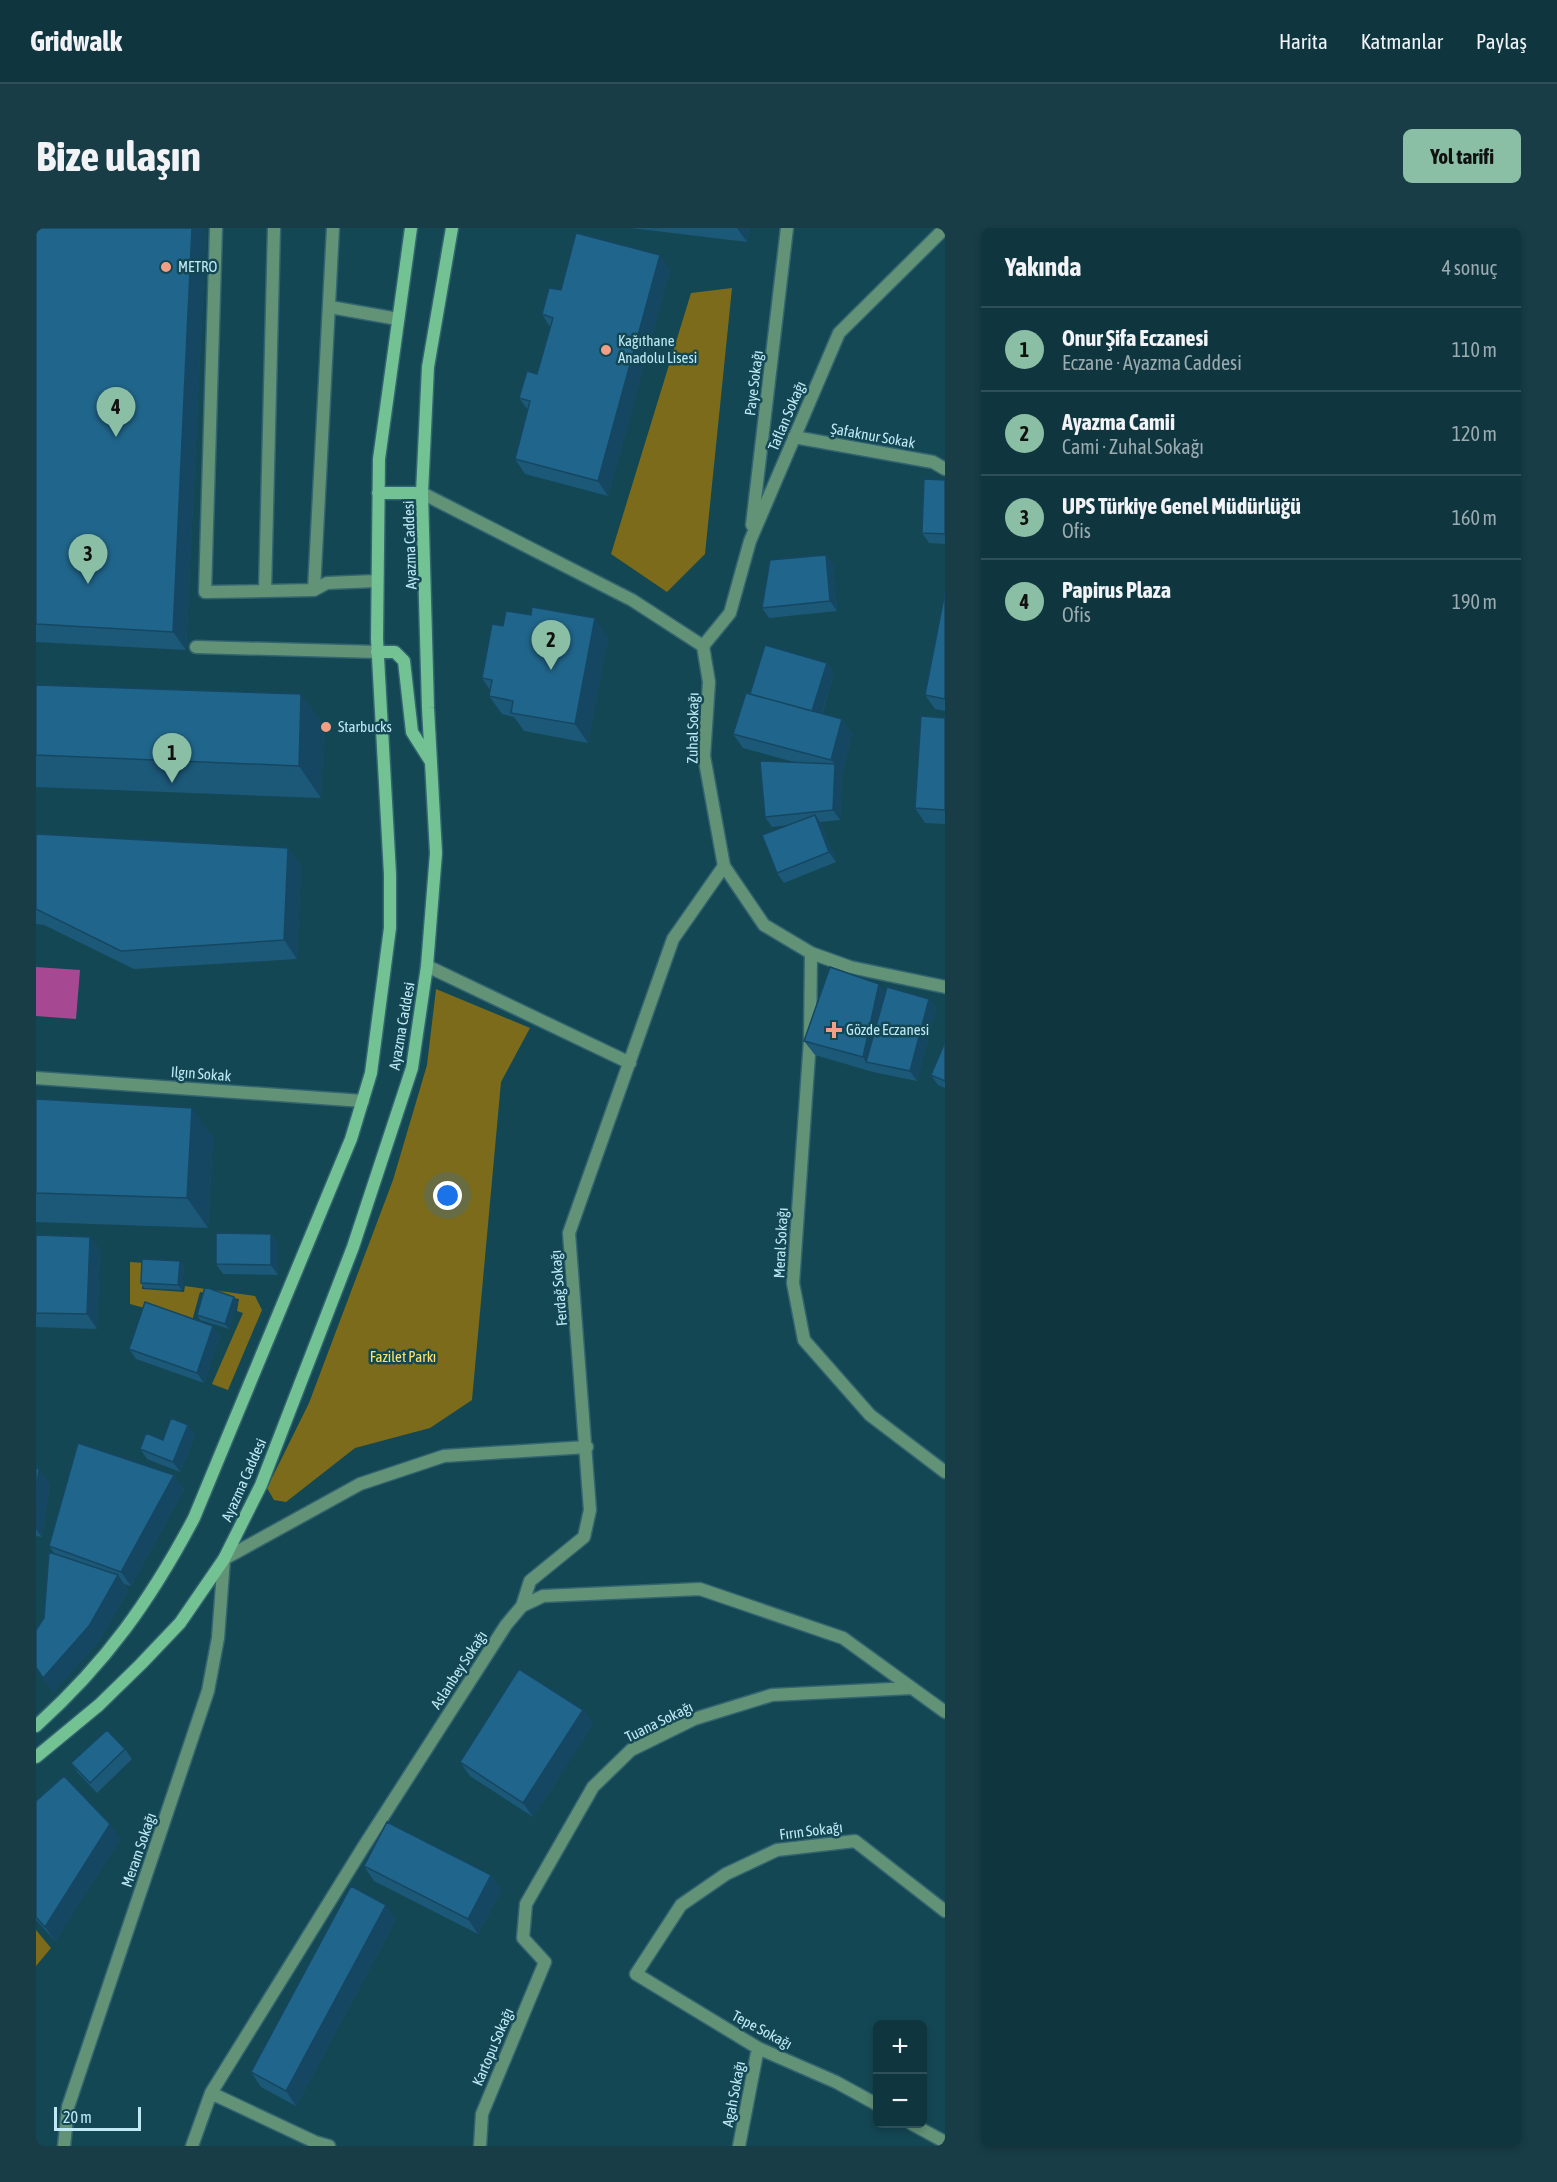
<!DOCTYPE html>
<html lang="tr">
<meta charset="utf-8">
<style>
body{margin:0;font-family:"Asap Condensed",sans-serif;background:#183d46;color:#f1f3f6}
.controls{position:absolute;right:18px;bottom:18px;display:grid;overflow:hidden;border-radius:9px;box-shadow:0 3px 9px #0003}
.controls button{width:54px;height:54px;display:grid;place-items:center;padding:0;border:0;border-bottom:2px solid #2f5059;background:#0f353f;color:#f1f3f6;font:30px sans-serif}
.scale{position:absolute;left:18px;bottom:15px;width:87px;box-sizing:border-box;padding-left:6px;border:3px solid #bee9f5;border-top:0;font-size:16px;line-height:21px;white-space:nowrap;color:#bee9f5;-webkit-text-stroke:4px #144754;paint-order:stroke}
.you{position:absolute;left:412px;top:968px;width:21px;height:21px;margin:-15px;border:4px solid #fff;border-radius:50%;background:#1a73e8;box-shadow:0 0 0 9px #1a73e833}
.badge{display:grid;place-items:center;width:39px;height:39px;border-radius:50%;background:#8abfa5;color:#111;font-size:20px;font-weight:700}
.pin{position:absolute;translate:-50% -50px;filter:drop-shadow(0 2px 3px #0008)}
.pin::after{content:'';position:absolute;top:32px;width:21px;height:18px;background:inherit;clip-path:polygon(0 0,100% 0,50% 100%)}
.list{margin:0;padding:0;list-style:none}
h2{display:flex;justify-content:space-between;align-items:center;height:78px;margin:0;padding:0 24px;font-size:26px}
h2 small{font-size:20px;font-weight:400;color:#9babb0}
.list li{display:grid;grid-template-columns:39px 1fr auto;gap:18px;align-items:center;box-sizing:border-box;height:84px;padding:0 24px;border-top:2px solid #2f5059}
.list b{display:block;font-size:22px;white-space:nowrap}
.list p{margin:0;font-size:20px;white-space:nowrap;color:#9babb0}
.list em{font-size:20px;font-style:normal;color:#9babb0}
.map{position:relative;flex:none;width:909px;height:1918px;overflow:hidden;border-radius:9px}
header{display:flex;align-items:center;gap:36px;box-sizing:border-box;height:84px;padding:0 30px;background:#0f353f;border-bottom:2px solid #2f5059}
header strong{font-size:28px}
nav{display:flex;gap:33px;margin-inline-start:auto;font-size:21px}
.intro{display:flex;align-items:center;justify-content:space-between;box-sizing:border-box;height:144px;padding:0 36px}
h1{margin:0;font-size:42px}
.button{padding:15px 27px;border-radius:9px;background:#8abfa5;color:#111;font-size:21px;font-weight:700}
main{display:flex;gap:36px;padding:0 36px}
aside{flex:1;background:#0f353f;border-radius:9px;box-shadow:0 3px 9px #0003}
.map>svg:first-child{display:block}
</style>
<header>
<strong>Gridwalk</strong>
<nav><a>Harita</a><a>Katmanlar</a><a>Paylaş</a></nav>
</header>
<div class="intro"><h1>Bize ulaşın</h1><a class="button">Yol tarifi</a></div>
<main>
<div class="map">
<svg width="909" height="1918" viewBox="0 0 909 1918">
<rect width="100%" height="100%" fill="#144754"/>
<path fill="#7b6b1a" d="M696 60 669 326 631 364 575 326 655 65Z
M400 761 494 800 465 854 436 1172 394 1200 319 1220 250 1274 238 1272 231 1260 273 1175 357 952 391 837Z
M94 1034 108 1035 106 1061 148 1064 149 1058 219 1068 226 1082 192 1162 176 1156 207 1085 201 1083 203 1071 164 1064 156 1093 94 1076Z
M0 1702 15 1720 0 1738Z"/>
<path fill="#a74992" d="M0 739 44 742 40 791 0 788Z"/>
<g fill="none" stroke-linecap="round" stroke-linejoin="round">
<g stroke="#336471" stroke-width="15">
<path id="service" d="M180 0 169 364 229 363
M238 0 229 363 278 362 291 355 340 353
M294 79 362 91
M278 362 297 0
M160 419 341 424"/>
</g>
<g stroke="#336471" stroke-width="15">
<path id="minor" d="M758 209 897 234 909 241
M716 297 751 0
M667 418 694 385 714 313 803 105 909 0
M775 725 774 812 757 1055 768 1112 834 1187 909 1244
M391 738 594 835
M0 850 327 873
M486 1378 494 1353 548 1309 554 1282 533 1005 637 711 688 638
M175 1865 279 1914 293 1918
M842 1877 800 1854 722 1820 600 1746 645 1677 690 1646 741 1622 819 1613 909 1683
M876 1896 909 1914
M28 1918 32 1879 172 1463 182 1410 188 1331 324 1256 408 1228 551 1219
M156 1918 175 1865 328 1618 470 1397 486 1378 507 1368 664 1361 807 1410 909 1484
M444 1918 446 1886 509 1734 487 1710 490 1676 557 1559 595 1522 658 1491 736 1467 876 1460
M703 1918 722 1820"/>
</g>
<g stroke="#336471" stroke-width="15">
<path id="tertiary" d="M386 265 596 372 667 418 673 454 668 528 688 638 728 697 775 725 814 739 909 759"/>
</g>
<g stroke="#336471" stroke-width="15">
<path id="secondary" d="M342 265H386
M341 424H359L368 433 376 504 395 534
M0 1498C70 1435 114 1373 158 1290L315 911 335 845 354 700V646L341 411 343 231 375 0
M0 1529 63 1477 105 1436 144 1395 188 1331 225 1257 317 1019 376 840 391 738 400 625 392 480 386 265 392 139 416 0"/>
</g>
<use href="#service" stroke="#639376" stroke-width="12"/>
<use href="#minor" stroke="#639376" stroke-width="12"/>
<use href="#tertiary" stroke="#639376" stroke-width="12"/>
<use href="#secondary" stroke="#72c294" stroke-width="12"/>
</g>
<path fill="#1c5878" d="M0 0 170 5 150 422 0 414Z
M595 0H713L711 14Z
M634 42 572 268 489 246 479 231 492 182 483 170 501 146 514 99 506 86 525 62Z
M909 252V316L893 315 886 305Z
M790 327 797 337 801 383 733 390 726 380Z
M909 364V483L899 481 889 467Z
M572 409 552 515 488 503 478 489 466 486 453 468 454 462 446 450Z
M791 435 798 445 786 486 806 491 816 506 806 546 804 592 784 594 786 597 800 634 748 655 741 645 754 597 736 599 729 589 762 535 707 520 697 506 714 466Z
M0 457 265 466 288 498 285 570 0 559Z
M909 490V596L889 595 879 580Z
M0 606 252 620 265 639 261 731 98 741 8 697 0 696Z
M849 765 893 771 900 780 881 853 837 844 779 827 768 813Z
M909 814V860L902 857 895 847Z
M0 871 177 909 172 1000 0 994Z
M235 1006 242 1016V1047L187 1046 180 1036Z
M0 1007 54 1009 64 1023 61 1101 0 1099Z
M144 1033 148 1038 146 1062 108 1060 105 1055Z
M202 1074 193 1101 164 1092 161 1087Z
M177 1098 184 1108 168 1155 100 1131 93 1121Z
M159 1207 144 1244 111 1231 104 1221Z
M0 1240 14 1255 6 1309 0 1308Z
M138 1247 148 1261 95 1358 88 1356 92 1362 63 1413 17 1464 0 1440 18 1325 13 1318Z
M547 1482 557 1496 497 1589 434 1548 424 1534Z
M89 1521 96 1531 61 1565 42 1545 35 1535Z
M0 1573 84 1611 19 1713 0 1692Z
M328 1638 455 1647 465 1662 442 1706 338 1653Z
M360 1691 260 1878 225 1859 215 1844Z"/>
<path fill="#164762" d="M156 0H166L170 5 150 422 137 404Z
M701 0H713L711 14Z
M624 27 634 42 572 268 562 253Z
M790 327 797 337 801 383 794 373Z
M559 390 572 409 552 515 539 496Z
M791 435 798 445 782 497 775 487Z
M265 466 288 498 285 570 263 538Z
M806 491 816 506 806 546 804 592 797 582 799 536 795 532Z
M779 587 786 597 800 634 793 624Z
M252 620 265 639 261 731 248 712Z
M843 756 853 770 830 834 827 829Z
M893 771 900 780 881 853 874 843Z
M156 880 177 909 172 1000 151 970Z
M235 1006 242 1016V1047L235 1037Z
M54 1009 64 1023 61 1101 51 1086Z
M144 1033 148 1038 146 1062 142 1057Z
M198 1069 202 1074 193 1101 189 1096Z
M177 1098 184 1108 168 1155 161 1145Z
M152 1197 159 1207 144 1244 137 1234Z
M3 1241 14 1255 6 1309 0 1301V1265Z
M138 1247 148 1261 95 1358 85 1344Z
M82 1347 92 1362 63 1413 17 1464 7 1450Z
M547 1482 557 1496 497 1589 487 1575Z
M74 1596 84 1611 19 1713 9 1699Z
M455 1647 465 1662 442 1706 432 1691Z
M350 1677 360 1691 260 1878 250 1863Z"/>
<path fill="#20668c" stroke="#164762" stroke-width="1.5" d="M0 0H156L137 404 0 396Z
M540 5 624 27 562 253 479 231 494 173 483 170 491 143 501 146 517 90 506 86 513 60 525 62Z
M888 251 909 252V306L886 305Z
M790 327 794 373 726 380 734 332Z
M909 364V471L889 467Z
M496 379 559 390 539 496 475 485 477 473 453 468 456 452 446 450 456 396 467 398 470 383 495 387Z
M729 417 791 435 776 483 714 466Z
M0 457 265 466 263 538 0 527Z
M710 465 806 491 795 532 697 506Z
M885 488 909 490V582L879 580Z
M724 533 799 536 797 582 729 589Z
M779 587 793 624 741 645 726 607Z
M0 606 252 620 248 712 85 723 0 681Z
M794 739 843 756 827 829 768 813Z
M851 759 893 771 874 843 830 834Z
M909 814V853L895 847Z
M0 871 156 880 151 970 0 965Z
M180 1005 235 1006V1037L180 1036Z
M0 1007 54 1009 51 1086 0 1085Z
M106 1031 144 1033 142 1057 105 1055Z
M169 1059 198 1069 189 1096 161 1087Z
M109 1074 177 1098 161 1145 93 1121Z
M135 1190 152 1197 137 1234 104 1221 110 1205 127 1212Z
M42 1215 138 1247 85 1344 13 1318Z
M0 1240 3 1241 0 1265Z
M13 1324 82 1347 53 1398 7 1450 0 1439V1402L8 1390Z
M483 1441 547 1482 487 1575 424 1534Z
M71 1502 89 1521 54 1555 35 1535Z
M28 1548 74 1596 9 1699 0 1689V1573Z
M351 1594 455 1647 432 1691 328 1638Z
M315 1658 350 1677 250 1863 215 1844Z"/>
<g fill="#f39f85" stroke="#144754" stroke-width="2">
<circle cx="130" cy="39" r="6"/>
<circle cx="570" cy="122" r="6"/>
<circle cx="290" cy="499" r="6"/>
<path d="M795 793h6v6h6v6h-6v6h-6v-6h-6v-6h6z"/>
</g>
<g text-anchor="middle" stroke-width="5" stroke-linejoin="round" paint-order="stroke">
<g font-size="15" fill="#bee9f5" stroke="#144754" text-anchor="start">
<text x="142" y="44">METRO</text>
<text x="582" y="118">Kağıthane<tspan x="582" dy="17">Anadolu Lisesi</tspan></text>
<text x="302" y="504">Starbucks</text>
<text x="810" y="807">Gözde Eczanesi</text>
</g>
<g font-size="15" fill="#bee9f5" stroke="#144754">
<text transform="translate(718 155) rotate(-83)" y="5">Paye Sokağı</text>
<text transform="translate(751 188) rotate(-67)" y="5">Taflan Sokağı</text>
<text transform="translate(837 208) rotate(10)" y="5">Şafaknur Sokak</text>
<text transform="translate(374 317) rotate(-92)" y="5">Ayazma Caddesi</text>
<text transform="translate(657 500) rotate(-89)" y="5">Zuhal Sokağı</text>
<text transform="translate(366 798) rotate(-80)" y="5">Ayazma Caddesi</text>
<text transform="translate(165 846) rotate(4)" y="5">Ilgın Sokak</text>
<text transform="translate(745 1015) rotate(-87)" y="5">Meral Sokağı</text>
<text transform="translate(523 1060) rotate(-95)" y="5">Ferdağ Sokağı</text>
<text transform="translate(208 1252) rotate(-66)" y="5">Ayazma Caddesi</text>
<text transform="translate(423 1442) rotate(-57)" y="5">Aslanbey Sokağı</text>
<text transform="translate(623 1494) rotate(-26)" y="5">Tuana Sokağı</text>
<text transform="translate(775 1603) rotate(-7)" y="5">Fırın Sokağı</text>
<text transform="translate(103 1622) rotate(-71)" y="5">Meram Sokağı</text>
<text transform="translate(726 1802) rotate(28)" y="5">Tepe Sokağı</text>
<text transform="translate(457 1819) rotate(-67)" y="5">Kartopu Sokağı</text>
<text transform="translate(698 1866) rotate(-79)" y="5">Agah Sokağı</text>
</g>
<g font-size="15" fill="#ffe468" stroke="#144754">
<text x="367" y="1134">Fazilet Parkı</text>
</g>
</g>
</svg>
<div class="controls">
<button>+</button>
<button>−</button>
</div>
<div class="scale">20 m</div>
<div class="you"></div>
<div class="pin badge" style="left:136px;top:555px">1</div>
<div class="pin badge" style="left:515px;top:442px">2</div>
<div class="pin badge" style="left:52px;top:356px">3</div>
<div class="pin badge" style="left:80px;top:209px">4</div>
</div>
<aside>
<h2>Yakında<small>4 sonuç</small></h2>
<ul class="list">
<li><span class="badge">1</span><div><b>Onur Şifa Eczanesi</b><p>Eczane · Ayazma Caddesi</p></div><em>110 m</em></li>
<li><span class="badge">2</span><div><b>Ayazma Camii</b><p>Cami · Zuhal Sokağı</p></div><em>120 m</em></li>
<li><span class="badge">3</span><div><b>UPS Türkiye Genel Müdürlüğü</b><p>Ofis</p></div><em>160 m</em></li>
<li><span class="badge">4</span><div><b>Papirus Plaza</b><p>Ofis</p></div><em>190 m</em></li>
</ul>
</aside>
</main>
